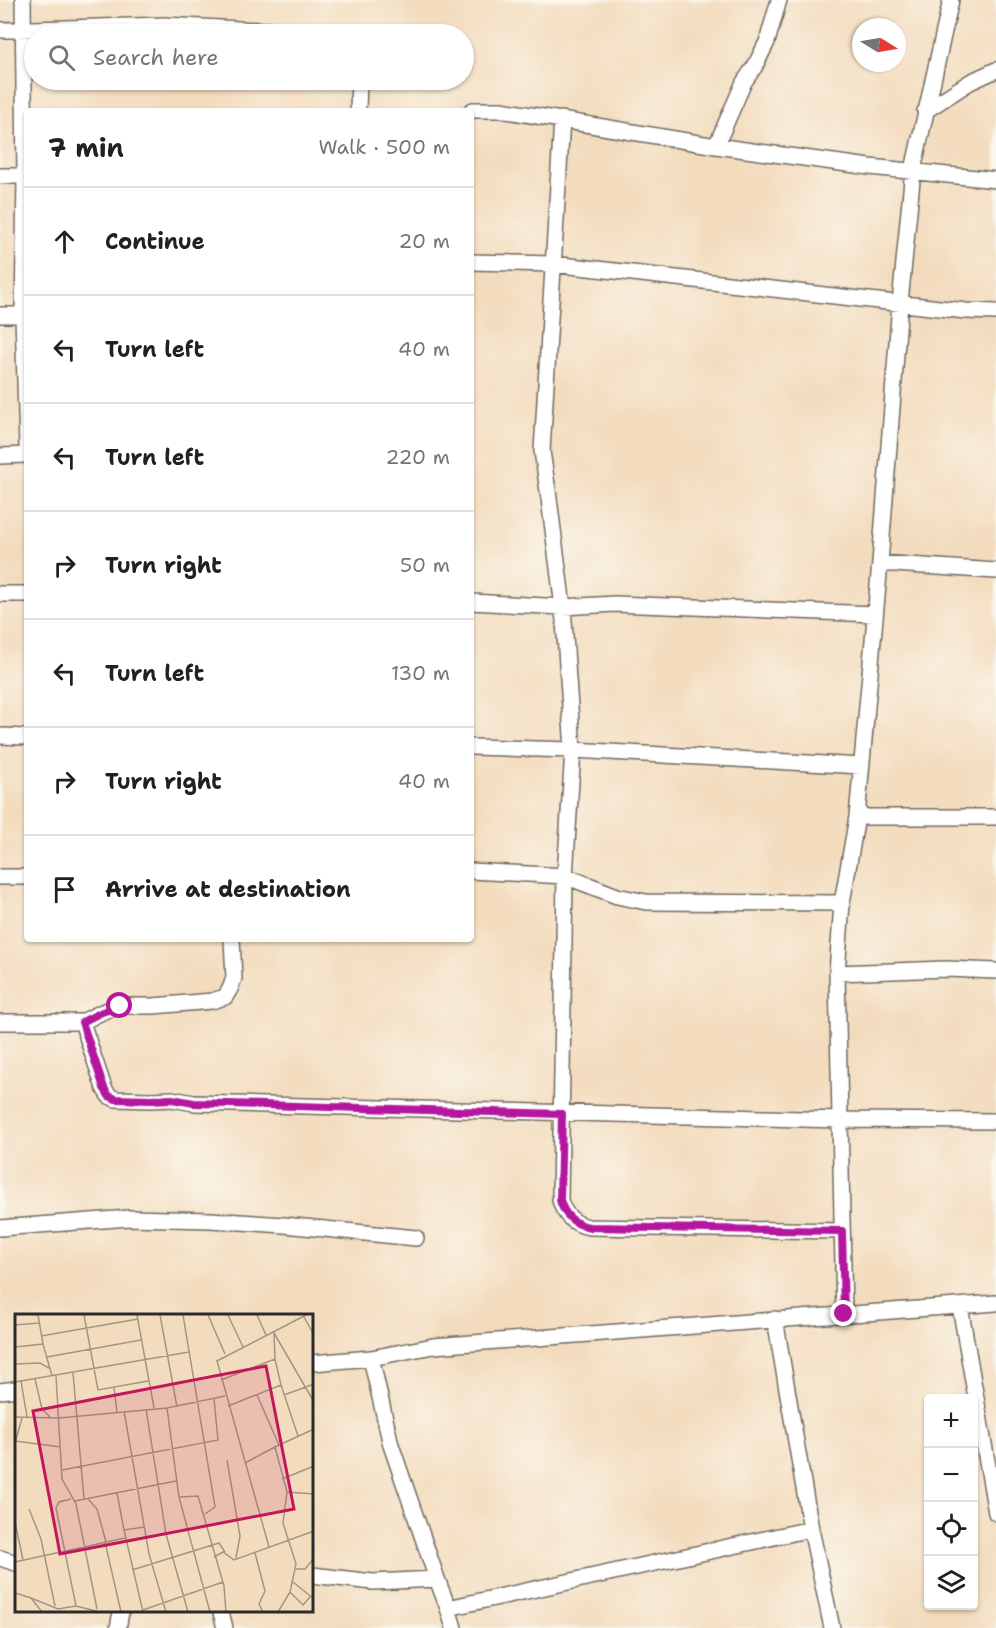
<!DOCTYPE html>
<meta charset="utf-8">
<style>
body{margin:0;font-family:"Shantell Sans",sans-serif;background:#f6f6f6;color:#202124}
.controls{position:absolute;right:18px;bottom:18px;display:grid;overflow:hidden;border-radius:6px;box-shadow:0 2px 4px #0004}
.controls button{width:54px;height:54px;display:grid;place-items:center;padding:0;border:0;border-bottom:2px solid #e0e0e0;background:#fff;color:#202124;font:30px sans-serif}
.compass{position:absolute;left:852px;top:18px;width:54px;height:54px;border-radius:50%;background:#fff;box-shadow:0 2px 4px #0004;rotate:101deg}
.stop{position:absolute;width:18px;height:18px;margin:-14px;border:4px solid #b5179e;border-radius:50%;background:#fff}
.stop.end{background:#b5179e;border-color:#fff;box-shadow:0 2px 6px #0008}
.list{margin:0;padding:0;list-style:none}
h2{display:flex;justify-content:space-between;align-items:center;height:78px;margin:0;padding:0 24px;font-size:26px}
h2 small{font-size:20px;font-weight:400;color:#757577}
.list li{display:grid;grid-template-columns:39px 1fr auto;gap:18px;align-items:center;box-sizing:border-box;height:108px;padding:0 24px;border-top:2px solid #e0e0e0}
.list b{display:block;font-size:22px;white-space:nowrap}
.list em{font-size:20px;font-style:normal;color:#757577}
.icon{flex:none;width:33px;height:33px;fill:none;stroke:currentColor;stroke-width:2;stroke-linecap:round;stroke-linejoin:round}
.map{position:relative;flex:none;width:996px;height:1628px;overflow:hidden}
.search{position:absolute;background:#fff;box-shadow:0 2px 4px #0004;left:24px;top:24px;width:450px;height:66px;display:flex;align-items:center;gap:15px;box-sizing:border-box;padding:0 21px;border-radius:33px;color:#757577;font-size:22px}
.panel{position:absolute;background:#fff;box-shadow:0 2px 4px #0004;left:24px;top:108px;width:450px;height:834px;border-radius:6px}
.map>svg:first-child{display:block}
</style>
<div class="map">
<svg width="996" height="1628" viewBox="0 0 996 1628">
<rect width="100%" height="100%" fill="#fbf7ec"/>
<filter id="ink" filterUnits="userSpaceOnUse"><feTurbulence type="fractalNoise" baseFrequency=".0167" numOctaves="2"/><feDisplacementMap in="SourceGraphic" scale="12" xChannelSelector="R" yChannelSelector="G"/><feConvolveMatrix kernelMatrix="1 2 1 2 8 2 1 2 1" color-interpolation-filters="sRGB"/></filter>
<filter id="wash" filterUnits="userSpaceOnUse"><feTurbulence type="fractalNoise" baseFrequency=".008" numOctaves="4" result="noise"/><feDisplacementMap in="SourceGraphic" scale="24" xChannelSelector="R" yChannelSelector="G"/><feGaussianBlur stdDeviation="1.35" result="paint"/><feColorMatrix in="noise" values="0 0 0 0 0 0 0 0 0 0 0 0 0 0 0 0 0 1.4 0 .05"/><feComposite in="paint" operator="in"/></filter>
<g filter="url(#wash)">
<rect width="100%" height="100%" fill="#f3dcbe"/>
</g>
<g filter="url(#ink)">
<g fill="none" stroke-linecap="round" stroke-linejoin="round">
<g stroke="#71695e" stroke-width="18">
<path id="minor" d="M23 0 25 176 23 315 27 447
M0 30 164 25 318 33 322 34
M358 111 359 80
M471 111 473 110H501L716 146 870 167 996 180
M925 111 970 82 996 70
M562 119 542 451 548 491 563 607 573 750 565 876 560 1200C564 1215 573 1224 589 1227L842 1231
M716 146 744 82 755 66 767 42 779 0
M0 176H27
M471 262 553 264 966 311 996 312
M0 315H23
M0 456 27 455
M880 563 996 571
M0 594H27
M471 602 563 607 615 604 875 614
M0 736 27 737
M471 747 573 750 861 766
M857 817H996
M471 871 565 876 617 896 646 902 842 903
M0 877H27
M837 973 946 969 996 971
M0 1022H82L102 1012 120 1006H153L212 1001 225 997 230 989 234 978 232 939
M82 1022 104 1088 109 1096 116 1099 150 1100 172 1099 194 1103 840 1120 996 1121
M0 1228 129 1218 210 1220 284 1225 416 1238
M960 1306 996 1513
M844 1314 837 973 842 903 857 817 880 563 900 303 913 170 951 0
M775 1319 811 1529 832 1628
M371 1358 391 1445 437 1579
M312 1363 371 1358 433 1346 996 1303
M0 1391 16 1389
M0 1558 16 1563
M312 1575 373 1582 437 1579 448 1608 454 1628
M448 1608 811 1529
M221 1612 225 1628
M118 1628 121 1612"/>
</g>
<use href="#minor" stroke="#fff" stroke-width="15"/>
</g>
</g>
<g fill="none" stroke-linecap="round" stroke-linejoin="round" filter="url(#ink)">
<path stroke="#b5179e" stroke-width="8" d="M120 1006 102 1012 82 1022 104 1088 109 1096 116 1099 150 1100 172 1099 194 1103 562 1114 560 1200C564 1215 573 1224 589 1227L842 1231 844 1314"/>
</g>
<g transform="translate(15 1314)">
<rect width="298" height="298" fill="#f3dcbe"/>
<path fill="none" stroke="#a39583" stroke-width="1.5" d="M69 1 83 76 133 67M122 1 139 94M145 1 162 93M168 1 200 193 190 200M193 1 210 40M213 1 228 33M242 1 251 21M289 3 299 21M0 11 24 9M259 19 299 88M26 22 123 5M28 30 37 62M0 33 28 30 23 1M32 43 126 26M260 45 266 71M0 50 25 49 34 54M58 59 69 185M41 62 47 165 61 190 82 295M20 65 27 95 36 104M206 66 260 45 259 18M6 67 12 103M0 68 174 38M99 74 102 98M242 81 264 131M269 81 299 70M213 92 266 71 283 122M152 94 164 183 195 298M131 95 151 220 173 298M109 97 134 240 151 298M0 103 44 104 152 94 210 82M0 127 46 133M0 129 7 104M212 146 225 222 221 244M230 149 260 133M47 156 203 126 199 85M267 165 299 152M272 178 299 180M102 179 109 216M164 183 183 182 209 272 211 298M56 185 44 188 41 194 61 292M73 185 82 195 91 228M60 187 161 167M14 195 26 225 40 292M0 208 8 246M90 228 106 298M254 233 202 47 291 1M240 239 250 277 244 290 248 298M199 243 208 238 219 246 299 217M0 248 110 224M281 255H290L299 244M117 256 204 229 210 238M278 268 299 285M275 278 288 291 295 283M0 279 16 284 27 298M16 284 43 295 61 292 85 298M128 296 208 268M128 298 109 216 129 213M263 298 275 278 281 250 268 209 272 178 260 133 299 115"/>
<path fill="#c2185b" fill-opacity="0.15" stroke="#c2185b" stroke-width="3" d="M251 52 279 195 45 240 18 97Z"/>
<rect width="298" height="298" fill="none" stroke="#2b2b2b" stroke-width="3"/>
</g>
</svg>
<div class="controls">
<button>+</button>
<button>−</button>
<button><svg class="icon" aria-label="locate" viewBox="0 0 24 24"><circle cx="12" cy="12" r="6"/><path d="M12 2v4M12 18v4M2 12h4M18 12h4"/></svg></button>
<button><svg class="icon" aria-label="layers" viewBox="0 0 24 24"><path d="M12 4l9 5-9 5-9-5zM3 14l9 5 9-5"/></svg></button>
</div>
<svg class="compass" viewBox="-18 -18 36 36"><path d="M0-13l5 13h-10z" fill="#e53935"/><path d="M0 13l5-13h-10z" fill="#757577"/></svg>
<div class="stop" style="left:120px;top:1006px"></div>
<div class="stop end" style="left:844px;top:1314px"></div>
<div class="search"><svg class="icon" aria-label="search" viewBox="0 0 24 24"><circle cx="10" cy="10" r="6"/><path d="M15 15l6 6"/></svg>Search here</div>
<section class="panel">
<h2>7 min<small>Walk · 500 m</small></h2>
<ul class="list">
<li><svg class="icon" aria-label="ahead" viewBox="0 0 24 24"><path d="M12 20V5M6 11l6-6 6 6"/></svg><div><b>Continue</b></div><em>20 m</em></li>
<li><svg class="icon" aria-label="left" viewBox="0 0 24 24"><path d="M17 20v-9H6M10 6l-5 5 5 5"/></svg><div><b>Turn left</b></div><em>40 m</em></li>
<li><svg class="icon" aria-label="left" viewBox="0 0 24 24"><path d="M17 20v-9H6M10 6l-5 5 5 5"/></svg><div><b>Turn left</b></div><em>220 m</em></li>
<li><svg class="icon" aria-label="right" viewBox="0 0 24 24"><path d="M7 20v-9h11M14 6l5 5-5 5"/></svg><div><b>Turn right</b></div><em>50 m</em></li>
<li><svg class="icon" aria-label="left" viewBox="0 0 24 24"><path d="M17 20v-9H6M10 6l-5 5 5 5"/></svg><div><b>Turn left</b></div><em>130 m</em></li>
<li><svg class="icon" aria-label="right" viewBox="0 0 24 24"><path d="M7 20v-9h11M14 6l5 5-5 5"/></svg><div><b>Turn right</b></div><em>40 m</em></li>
<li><svg class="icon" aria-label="arrive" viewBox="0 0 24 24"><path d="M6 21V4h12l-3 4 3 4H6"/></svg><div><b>Arrive at destination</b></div></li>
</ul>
</section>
</div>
